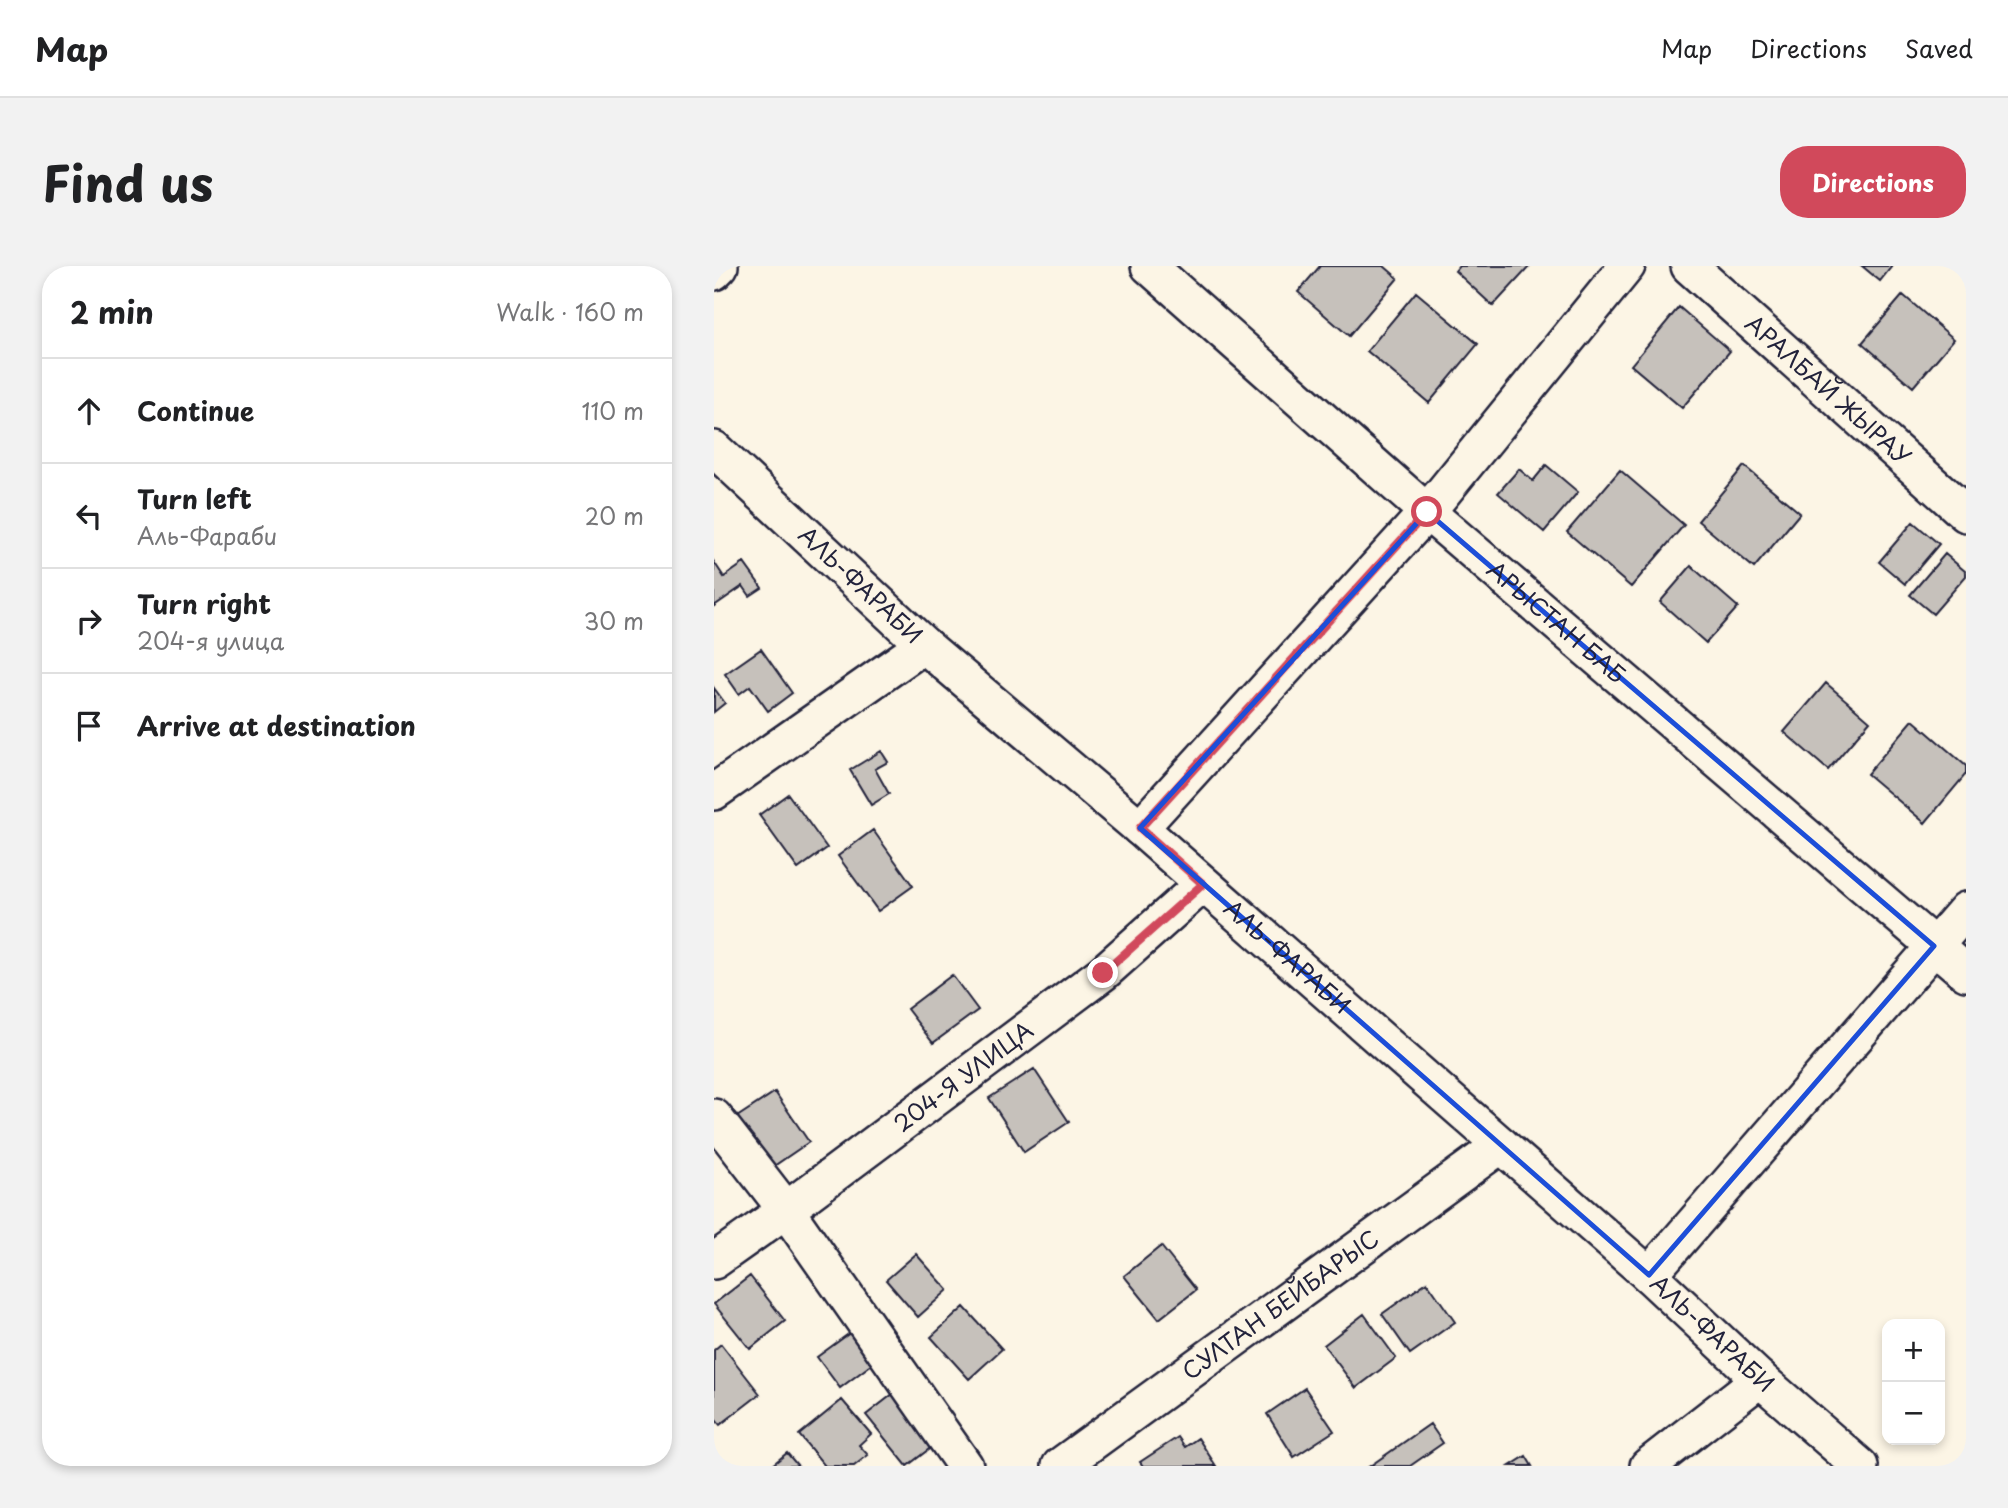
<!DOCTYPE html>
<meta charset="utf-8">
<style>
body{margin:0;font-family:"Playpen Sans",sans-serif;background:#f2f2f2;color:#202124}
.controls{position:absolute;right:21px;bottom:21px;display:grid;overflow:hidden;border-radius:14px;box-shadow:0 4px 10px #0003}
.controls button{width:63px;height:63px;display:grid;place-items:center;padding:0;border:0;border-bottom:2px solid #e0e0e0;background:#fff;color:#202124;font:35px sans-serif}
.stop{position:absolute;width:21px;height:21px;margin:-16px;border:5px solid #d1495b;border-radius:50%;background:#fff}
.stop.end{background:#d1495b;border-color:#fff;box-shadow:0 2px 7px #0008}
.list{margin:0;padding:0;list-style:none}
h2{display:flex;justify-content:space-between;align-items:center;height:91px;margin:0;padding:0 28px;font-size:30px}
h2 small{font-size:23px;font-weight:400;color:#757577}
.list li{display:grid;grid-template-columns:46px 1fr auto;gap:21px;align-items:center;box-sizing:border-box;height:105px;padding:0 28px;border-top:2px solid #e0e0e0}
.list b{display:block;font-size:26px;white-space:nowrap}
.list p{margin:0;font-size:23px;white-space:nowrap;color:#757577}
.list em{font-size:23px;font-style:normal;color:#757577}
.icon{flex:none;width:38px;height:38px;fill:none;stroke:currentColor;stroke-width:2;stroke-linecap:round;stroke-linejoin:round}
.map{position:relative;flex:none;width:1252px;height:1200px;overflow:hidden;border-radius:28px}
header{display:flex;align-items:center;gap:42px;box-sizing:border-box;height:98px;padding:0 35px;background:#fff;border-bottom:2px solid #e0e0e0}
header strong{font-size:33px}
nav{display:flex;gap:38px;margin-inline-start:auto;font-size:24px}
.intro{display:flex;align-items:center;justify-content:space-between;box-sizing:border-box;height:168px;padding:0 42px}
h1{margin:0;font-size:49px}
.button{padding:18px 32px;border-radius:28px;background:#d1495b;color:#fff;font-size:24px;font-weight:700}
main{display:flex;gap:42px;padding:0 42px}
aside{flex:1;background:#fff;border-radius:28px;box-shadow:0 4px 10px #0003}
.map>svg:first-child{display:block}
</style>
<header>
<strong>Map</strong>
<nav><a>Map</a><a>Directions</a><a>Saved</a></nav>
</header>
<div class="intro"><h1>Find us</h1><a class="button">Directions</a></div>
<main>
<aside>
<h2>2 min<small>Walk · 160 m</small></h2>
<ul class="list">
<li><svg class="icon" aria-label="ahead" viewBox="0 0 24 24"><path d="M12 20V5M6 11l6-6 6 6"/></svg><div><b>Continue</b></div><em>110 m</em></li>
<li><svg class="icon" aria-label="left" viewBox="0 0 24 24"><path d="M17 20v-9H6M10 6l-5 5 5 5"/></svg><div><b>Turn left</b><p>Аль-Фараби</p></div><em>20 m</em></li>
<li><svg class="icon" aria-label="right" viewBox="0 0 24 24"><path d="M7 20v-9h11M14 6l5 5-5 5"/></svg><div><b>Turn right</b><p>204-я улица</p></div><em>30 m</em></li>
<li><svg class="icon" aria-label="arrive" viewBox="0 0 24 24"><path d="M6 21V4h12l-3 4 3 4H6"/></svg><div><b>Arrive at destination</b></div></li>
</ul>
</aside>
<div class="map">
<svg width="1252" height="1200" viewBox="0 0 1252 1200">
<rect width="100%" height="100%" fill="#fcf5e5"/>
<filter id="ink" filterUnits="userSpaceOnUse"><feTurbulence type="fractalNoise" baseFrequency=".0143" numOctaves="2"/><feDisplacementMap in="SourceGraphic" scale="14" xChannelSelector="R" yChannelSelector="G"/><feConvolveMatrix kernelMatrix="1 2 1 2 8 2 1 2 1" color-interpolation-filters="sRGB"/></filter>
<g filter="url(#ink)">
<path fill="#c6c1bb" stroke="#22223b" stroke-width="2" d="M606 0H670L684 12 635 70 584 26Z
M745 0H816L779 40 741 5Z
M1148 0H1178L1166 15Z
M702 26 764 78 715 137 653 85Z
M1189 29 1240 73 1199 121 1148 77Z
M965 41 1016 85 968 142 917 99Z
M832 199 864 226 830 266 784 227 805 203 819 215Z
M1030 200 1086 247 1040 302 984 255Z
M906 204 970 259 917 321 853 266Z
M1199 256 1225 278 1191 318 1165 296Z
M1231 288 1252 306V310L1219 348 1196 329Z
M0 296 10 311 30 297 48 322 36 330 29 320 0 340Z
M977 300 1024 341 992 377 946 336Z
M47 383 78 427 54 445 36 420 25 428 11 408Z
M1112 417 1156 455 1114 504 1070 466Z
M0 422 11 437 0 446Z
M1199 454 1252 500V508L1211 557 1153 508Z
M167 485 174 496 161 503 175 528 157 539 136 504Z
M74 528 113 582 84 603 45 549Z
M159 564 199 620 164 645 124 590Z
M238 709 264 744 219 777 193 743Z
M320 803 355 856 310 886 275 832Z
M61 826 95 876 57 902 23 851Z
M447 980 482 1024 445 1053 410 1010Z
M202 988 234 1024 204 1051 172 1014Z
M36 1010 71 1055 36 1083 0 1038Z
M713 1016 741 1056 696 1088 668 1048Z
M250 1041 288 1083 255 1113 217 1071Z
M650 1048 682 1092 642 1122 610 1079Z
M140 1064 162 1095 126 1122 103 1091Z
M7 1078 46 1128 6 1159 0 1152V1084Z
M591 1122 620 1165 580 1191 553 1148Z
M179 1128 219 1180 193 1200 152 1149Z
M128 1134 157 1168 145 1179 154 1189 140 1200H111L85 1169Z
M716 1158 729 1177 696 1200H656Z
M464 1171 471 1181 484 1172 502 1200H429L426 1196Z
M73 1187 84 1200H57Z
M812 1190 818 1200H796Z"/>
<g fill="none" stroke-linecap="round" stroke-linejoin="round">
<g stroke="#22223b" stroke-width="40">
<g id="minor">
<path id="s1" d="M435 0 713 246 1252 707"/>
<path id="s2" d="M975 0 1252 248"/>
<path d="M0 6 6 0"/>
<path id="s3" d="M0 183 210 379 426 562 935 1009 1046 1113 1146 1200"/>
<path d="M0 526 210 379"/>
<path d="M426 562 713 246 913 0"/>
<path d="M0 851 72 944 251 1200"/>
<path id="s4" d="M0 995 72 944 389 707 489 618"/>
<path d="M935 1009 1252 644"/>
<path id="s5" d="M346 1200 787 879"/>
<path d="M934 1200 1046 1113"/>
</g>
</g>
<use href="#minor" stroke="#fcf5e5" stroke-width="35"/>
</g>
</g>
<g fill="none" stroke-linecap="round" stroke-linejoin="round" filter="url(#ink)">
<path stroke="#d1495b" stroke-width="9" d="M389 707 489 618 426 562 713 246"/>
</g>
<path fill="none" stroke="#1d4ed8" stroke-width="5" stroke-linejoin="round" d="M713 246 1220 680 935 1009 426 562Z"/>
<g text-anchor="middle" stroke-width="5" stroke-linejoin="round" paint-order="stroke">
<g font-size="23" fill="#22223b" stroke="#fcf5e5">
<text dy="8" stroke="none"><textPath href="#s2" startOffset="186">АРАЛБАЙ ЖЫРАУ</textPath></text>
<text dy="8" stroke="none"><textPath href="#s3" startOffset="200">АЛЬ-ФАРАБИ</textPath></text>
<text dy="8" stroke="none"><textPath href="#s1" startOffset="541">АРЫСТАН БАБ</textPath></text>
<text dy="8" stroke="none"><textPath href="#s3" startOffset="766">АЛЬ-ФАРАБИ</textPath></text>
<text dy="8" stroke="none"><textPath href="#s4" startOffset="310">204-Я УЛИЦА</textPath></text>
<text dy="8" stroke="none"><textPath href="#s5" startOffset="273">СУЛТАН БЕЙБАРЫС</textPath></text>
<text dy="8" stroke="none"><textPath href="#s3" startOffset="1334">АЛЬ-ФАРАБИ</textPath></text>
</g>
</g>
</svg>
<div class="controls">
<button>+</button>
<button>−</button>
</div>
<div class="stop" style="left:713px;top:246px"></div>
<div class="stop end" style="left:389px;top:707px"></div>
</div>
</main>
